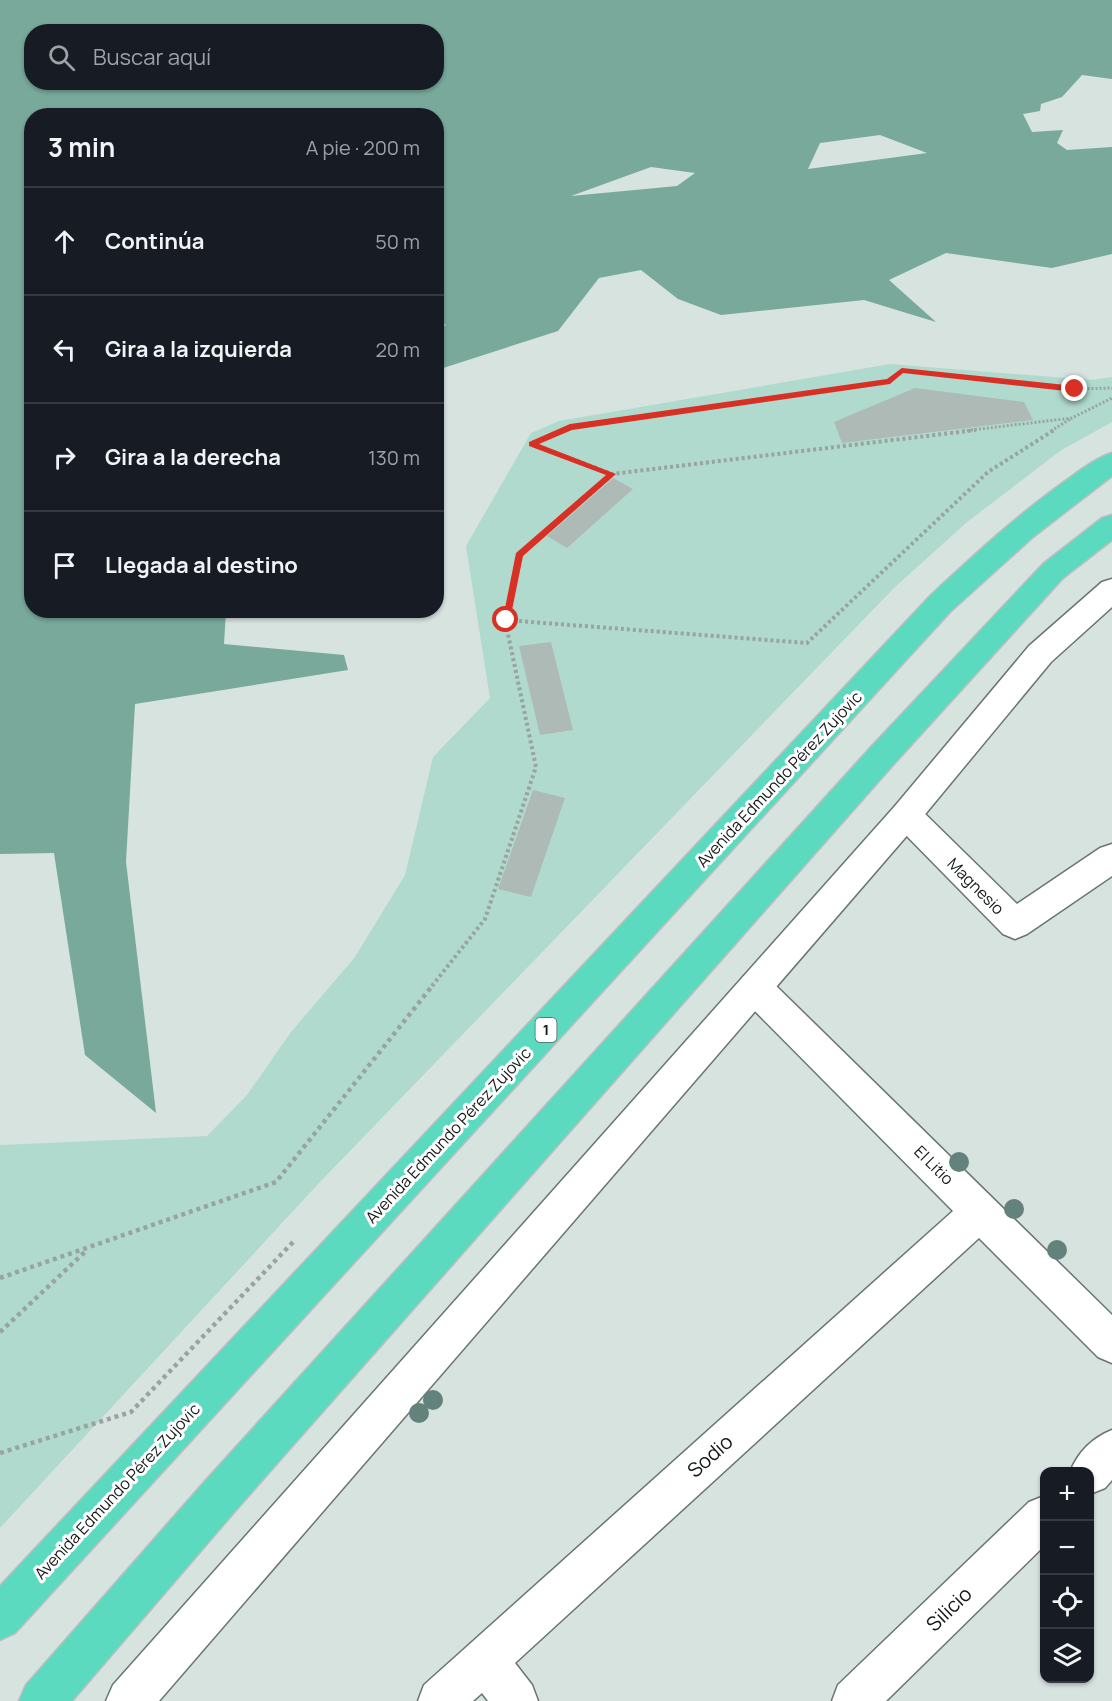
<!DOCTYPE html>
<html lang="es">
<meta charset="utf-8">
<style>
body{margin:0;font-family:Manrope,sans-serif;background:#20242c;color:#f1f3f6}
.controls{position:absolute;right:18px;bottom:18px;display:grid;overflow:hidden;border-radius:12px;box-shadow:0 2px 4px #0004}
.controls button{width:54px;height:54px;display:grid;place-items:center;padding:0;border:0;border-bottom:2px solid #363941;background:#171b24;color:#f1f3f6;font:30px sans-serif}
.stop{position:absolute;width:18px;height:18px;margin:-14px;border:4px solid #d93025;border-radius:50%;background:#fff}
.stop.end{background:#d93025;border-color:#fff;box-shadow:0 2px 6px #0008}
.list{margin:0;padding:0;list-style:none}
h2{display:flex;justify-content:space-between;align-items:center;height:78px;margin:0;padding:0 24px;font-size:26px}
h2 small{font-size:20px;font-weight:400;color:#9ea1a6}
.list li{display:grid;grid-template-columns:39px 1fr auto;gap:18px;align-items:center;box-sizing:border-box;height:108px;padding:0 24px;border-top:2px solid #363941}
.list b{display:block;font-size:22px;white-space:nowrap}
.list em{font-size:20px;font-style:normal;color:#9ea1a6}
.icon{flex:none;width:33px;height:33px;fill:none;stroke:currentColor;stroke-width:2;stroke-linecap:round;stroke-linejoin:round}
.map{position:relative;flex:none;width:1112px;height:1701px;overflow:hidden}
.search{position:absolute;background:#171b24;box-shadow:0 2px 4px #0004;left:24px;top:24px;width:420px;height:66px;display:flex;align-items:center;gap:15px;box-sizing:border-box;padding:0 21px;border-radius:24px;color:#9ea1a6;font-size:22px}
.panel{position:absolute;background:#171b24;box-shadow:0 2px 4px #0004;left:24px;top:108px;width:420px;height:510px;border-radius:24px}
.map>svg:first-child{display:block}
</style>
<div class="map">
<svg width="1112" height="1701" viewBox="0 0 1112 1701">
<rect width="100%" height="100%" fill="#d7e3df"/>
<path fill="#b1dace" d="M890 364 1092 380 1112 377V422L1060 451 966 523 894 588 320 1182 0 1528V1145L207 1136 247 1095 291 1032 355 957 405 875 433 757 490 698 466 546 531 433 559 421Z"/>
<path fill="#78a99b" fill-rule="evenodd" d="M0 0H1112V79L1082 75 1062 97 1041 104 1040 111 1023 114 1032 132 1063 130 1057 143 1067 150 1112 147V254L1052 268 946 253 889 280 936 322 864 300 721 315 678 299 641 270 599 278 558 331 437 370V327L446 325 436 320V116H32V610L226 611 224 644 344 655 348 670 135 704 126 862 156 1113 85 1055 54 853 0 854ZM32 32H436V82H32ZM880 135 927 153 808 169 820 143ZM651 167 695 173 677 186 571 196Z"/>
<path fill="#aebab6" d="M915 388 1024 402 1033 420 842 443 834 422Z
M613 478 633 489 567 548 547 536Z
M551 642 573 730 540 735 519 646Z
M533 790 565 798 531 897 498 889Z"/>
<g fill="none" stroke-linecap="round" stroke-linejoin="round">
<g stroke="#6a7572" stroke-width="3">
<path id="minor" d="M906 802 917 806 1017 904 1100 848 1112 844V876L1027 934 1015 939 1003 934 895 824 890 815 895 806Z
M755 973 767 977 1112 1315V1363L1098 1357 979 1238 515 1663 532 1685 538 1701H488L482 1693 473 1701H418L424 1685 953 1211 743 999 738 988 743 977Z
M1112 1430V1480L1105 1488 1090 1494V1472H1070C1078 1452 1092 1438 1112 1430Z
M1044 1496V1546L886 1701H832L838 1685 1029 1502Z"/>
</g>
<g stroke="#6a7572" stroke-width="3">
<path id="tertiary" d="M1112 579V607L1051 662 917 824 159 1701H106L113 1685 895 806 1029 646 1102 582Z"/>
</g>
<g stroke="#bdbfbe" stroke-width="3">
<path id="trunk" d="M1112 453V476L1033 537 950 612 15 1633 0 1640V1586L930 596C973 556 1016 516 1064 482 1079 471 1094 459 1112 453Z
M1112 515V540L1063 578 893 765 236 1510 72 1701H19L26 1685 206 1480 871 747 1043 564 1102 518Z"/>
</g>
<path stroke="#99a39f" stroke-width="3" stroke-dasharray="2 2" stroke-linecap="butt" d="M561 431 570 427 889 381 901 370 1075 389 1112 388
M963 431 1072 418 1112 398
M1051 431 1072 418"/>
<path stroke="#99a39f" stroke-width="4" stroke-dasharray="3 3" stroke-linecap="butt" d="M532 444 612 474 976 430
M532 444 564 430
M612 474 519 555 505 620 807 643 988 472 1054 430
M432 986 485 919 536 767 505 620"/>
<path stroke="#99a39f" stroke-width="4.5" stroke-dasharray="4 4" stroke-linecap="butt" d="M0 1278 276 1182 433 985
M0 1332 87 1250
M0 1453 131 1412 294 1241"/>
<use href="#minor" fill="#fff" fill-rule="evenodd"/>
<use href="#tertiary" fill="#fff" fill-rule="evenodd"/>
<use href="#trunk" fill="#5cdac0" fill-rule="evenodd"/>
</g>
<g fill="#62827b">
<circle cx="959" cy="1162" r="10"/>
<circle cx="1014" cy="1209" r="10"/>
<circle cx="1057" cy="1250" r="10"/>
<circle cx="433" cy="1400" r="10"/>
<circle cx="419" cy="1413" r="10"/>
</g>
<path fill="#d93025" d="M902 368 1075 386 1079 389 1075 392 903 373 890 384 572 430 539 444 616 474 523 556 510 620 509 623H502L516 553 606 475 529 446V442L570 424 887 379Z"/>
<g text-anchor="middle" stroke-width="6" stroke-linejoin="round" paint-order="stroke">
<rect fill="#fff" stroke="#5a5e5d" stroke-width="1.5" x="535.5" y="1018" width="21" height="24" rx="4.5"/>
<g font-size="15" font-weight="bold" fill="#141917">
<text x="546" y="1035">1</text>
</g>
<g font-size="16" fill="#141917" stroke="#fff">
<text transform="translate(779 779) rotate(-47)" y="6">Avenida Edmundo Pérez Zujovic</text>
<text transform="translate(976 886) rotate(45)" y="6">Magnesio</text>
<text transform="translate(448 1135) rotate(-47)" y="6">Avenida Edmundo Pérez Zujovic</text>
<text transform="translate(934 1165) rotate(45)" y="6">El Litio</text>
<text transform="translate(117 1491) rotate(-47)" y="6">Avenida Edmundo Pérez Zujovic</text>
</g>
<g font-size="20" fill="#141917" stroke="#fff">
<text transform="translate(710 1456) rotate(-42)" y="7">Sodio</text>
<text transform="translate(949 1609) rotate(-44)" y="7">Silicio</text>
</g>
</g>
</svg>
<div class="controls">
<button>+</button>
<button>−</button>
<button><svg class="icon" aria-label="locate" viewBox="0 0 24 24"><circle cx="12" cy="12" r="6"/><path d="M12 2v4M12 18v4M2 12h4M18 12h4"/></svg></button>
<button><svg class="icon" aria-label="layers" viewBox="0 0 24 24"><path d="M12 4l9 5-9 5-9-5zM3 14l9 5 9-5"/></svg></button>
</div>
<div class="stop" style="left:506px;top:620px"></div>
<div class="stop end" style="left:1075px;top:389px"></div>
<div class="search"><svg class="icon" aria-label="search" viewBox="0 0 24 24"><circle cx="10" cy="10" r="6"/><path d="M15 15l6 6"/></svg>Buscar aquí</div>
<section class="panel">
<h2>3 min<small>A pie · 200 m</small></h2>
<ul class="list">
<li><svg class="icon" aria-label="ahead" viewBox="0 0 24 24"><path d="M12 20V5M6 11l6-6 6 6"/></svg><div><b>Continúa</b></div><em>50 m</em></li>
<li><svg class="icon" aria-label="left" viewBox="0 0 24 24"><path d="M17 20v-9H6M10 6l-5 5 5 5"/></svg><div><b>Gira a la izquierda</b></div><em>20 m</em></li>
<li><svg class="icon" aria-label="right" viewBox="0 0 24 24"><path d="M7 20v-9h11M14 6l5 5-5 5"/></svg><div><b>Gira a la derecha</b></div><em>130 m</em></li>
<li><svg class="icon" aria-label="arrive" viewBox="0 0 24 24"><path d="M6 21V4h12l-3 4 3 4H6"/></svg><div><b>Llegada al destino</b></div></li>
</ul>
</section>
</div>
